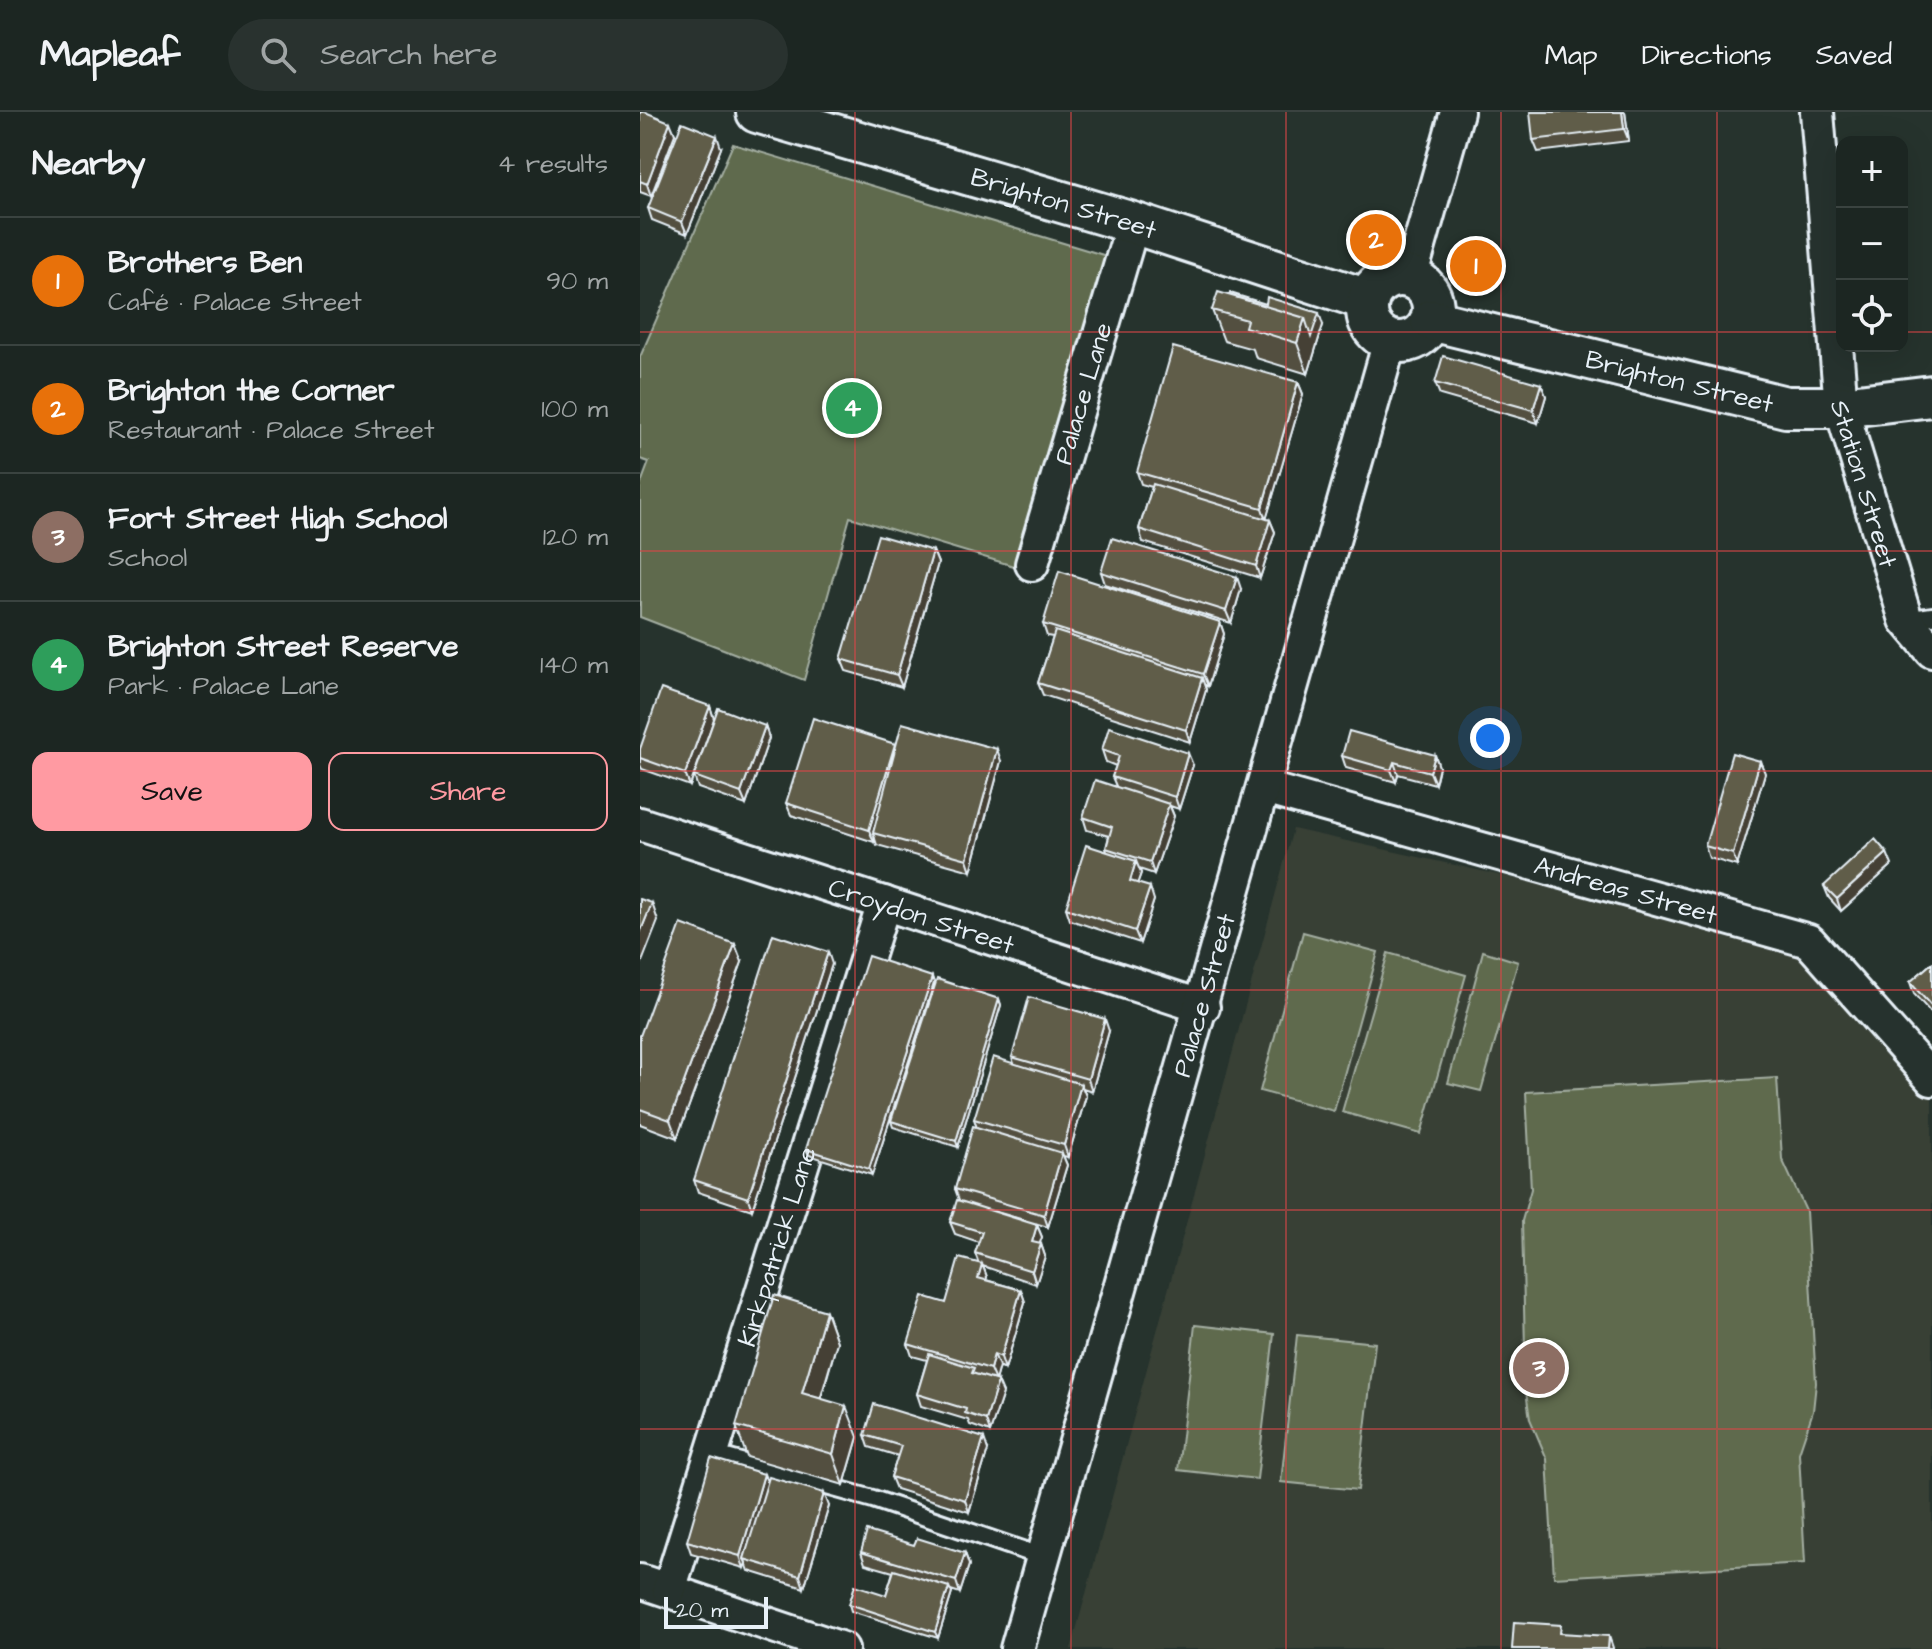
<!DOCTYPE html>
<meta charset="utf-8">
<style>
body{margin:0;font-family:"Architects Daughter",sans-serif;background:#29322f;color:#f1f3f6}
.controls{position:absolute;right:24px;top:24px;display:grid;overflow:hidden;border-radius:16px;box-shadow:0 8px 32px #0002}
.controls button{width:72px;height:72px;display:grid;place-items:center;padding:0;border:0;border-bottom:2px solid #3a4340;background:#1c2622;color:#f1f3f6;font:40px sans-serif}
.scale{position:absolute;left:24px;bottom:20px;width:104px;box-sizing:border-box;padding-left:8px;border:4px solid #e8f1f8;border-top:0;font-size:22px;line-height:28px;white-space:nowrap;color:#e8f1f8;-webkit-text-stroke:6px #26332d;paint-order:stroke}
.you{position:absolute;left:850px;top:626px;width:28px;height:28px;margin:-20px;border:6px solid #fff;border-radius:50%;background:#1a73e8;box-shadow:0 0 0 12px #1a73e833}
.badge{display:grid;place-items:center;width:52px;height:52px;border-radius:50%;background:#ff9aa2;color:#fff;font-size:26px;font-weight:700}
.pin{position:absolute;translate:-50% -50%;border:4px solid #fff;box-shadow:0 2px 8px #0006}
.list{margin:0;padding:0;list-style:none}
h2{display:flex;justify-content:space-between;align-items:center;height:104px;margin:0;padding:0 32px;font-size:34px}
h2 small{font-size:26px;font-weight:400;color:#a0a5a5}
.list li{display:grid;grid-template-columns:52px 1fr auto;gap:24px;align-items:center;box-sizing:border-box;height:128px;padding:0 32px;border-top:2px solid #3a4340}
.list b{display:block;font-size:30px;white-space:nowrap}
.list p{margin:0;font-size:26px;white-space:nowrap;color:#a0a5a5}
.list em{font-size:26px;font-style:normal;color:#a0a5a5}
.actions{display:flex;gap:16px;padding:24px 32px}
.actions a{flex:1;padding:18px 0;border:2px solid #ff9aa2;border-radius:16px;text-align:center;font-size:28px;color:#ff9aa2}
.actions .main{background:#ff9aa2;color:#111}
.icon{flex:none;width:44px;height:44px;fill:none;stroke:currentColor;stroke-width:2;stroke-linecap:round;stroke-linejoin:round}
.map{position:relative;flex:none;width:1292px;height:1537px;overflow:hidden}
header{display:flex;align-items:center;gap:48px;box-sizing:border-box;height:112px;padding:0 40px;background:#1c2622;border-bottom:2px solid #3a4340}
header strong{font-size:38px}
nav{display:flex;gap:44px;margin-inline-start:auto;font-size:28px}
.search{width:560px;height:72px;background:#29322f;display:flex;align-items:center;gap:20px;box-sizing:border-box;padding:0 28px;border-radius:44px;color:#a0a5a5;font-size:30px}
main{display:flex}
aside{flex:1;background:#1c2622}
.map>svg:first-child{display:block}
</style>
<header>
<strong>Mapleaf</strong>
<div class="search"><svg class="icon" aria-label="search" viewBox="0 0 24 24"><circle cx="10" cy="10" r="6"/><path d="M15 15l6 6"/></svg>Search here</div>
<nav><a>Map</a><a>Directions</a><a>Saved</a></nav>
</header>
<main>
<aside>
<h2>Nearby<small>4 results</small></h2>
<ul class="list">
<li><span class="badge" style="background:#e8710a">1</span><div><b>Brothers Ben</b><p>Café · Palace Street</p></div><em>90 m</em></li>
<li><span class="badge" style="background:#e8710a">2</span><div><b>Brighton the Corner</b><p>Restaurant · Palace Street</p></div><em>100 m</em></li>
<li><span class="badge" style="background:#8d6e63">3</span><div><b>Fort Street High School</b><p>School</p></div><em>120 m</em></li>
<li><span class="badge" style="background:#2e9e5b">4</span><div><b>Brighton Street Reserve</b><p>Park · Palace Lane</p></div><em>140 m</em></li>
</ul>
<div class="actions"><a class="main">Save</a><a>Share</a></div>
</aside>
<div class="map">
<svg width="1292" height="1537" viewBox="0 0 1292 1537">
<rect width="100%" height="100%" fill="#26332d"/>
<filter id="ink" filterUnits="userSpaceOnUse"><feTurbulence type="fractalNoise" baseFrequency=".0125" numOctaves="2"/><feDisplacementMap in="SourceGraphic" scale="16" xChannelSelector="R" yChannelSelector="G"/><feConvolveMatrix kernelMatrix="1 2 1 2 8 2 1 2 1" color-interpolation-filters="sRGB"/></filter>
<g filter="url(#ink)">
<path fill="#384036" d="M653 717 1150 828 1292 976V1537H431Z"/>
<path fill="#5f6b4d" stroke="#a4aea2" stroke-width="2" d="M93 32 470 145 377 455 210 405 164 568 0 505V374L9 350 0 347V245Z
M663 820 738 840 694 999 620 979Z
M843 839 878 850 841 979 808 971Z
M748 841 826 863 781 1022 702 1000Z
M1137 966 1142 1047 1166 1099 1176 1271 1173 1299 1159 1341 1165 1451 914 1465 907 1347 890 1307 886 1280 882 1109 891 1077 886 980Z
M555 1213 634 1222 617 1367 538 1358Z
M657 1223 735 1231 718 1378 641 1370Z"/>
<g fill="none" stroke-linecap="round" stroke-linejoin="round">
<g stroke="#e8f1f8" stroke-width="22">
<path id="service" d="M1266 508 1292 504
M72 1342 233 1387 403 1445"/>
</g>
<g stroke="#e8f1f8" stroke-width="38">
<g id="minor">
<path id="s1" d="M1177 0 1201 295 1266 508 1292 539"/>
<path d="M770 166 817 0"/>
<path id="s2" d="M392 452 493 111"/>
<path id="s3" d="M624 676 1169 829 1292 967"/>
<path id="s4" d="M0 712 563 895"/>
<path d="M0 1469 202 1537"/>
<path id="s5" d="M29 1478 244 791"/>
<path id="s6" d="M377 1537 750 229"/>
</g>
</g>
<g stroke="#e8f1f8" stroke-width="46">
<g id="tertiary">
<path id="s7" d="M117 0 493 111 728 188"/>
<circle cx="760" cy="197" r="33"/>
<path id="s8" d="M791 208 1146 295H1201L1292 284"/>
</g>
</g>
<use href="#service" stroke="#26332d" stroke-width="16"/>
<use href="#minor" stroke="#26332d" stroke-width="32"/>
<use href="#tertiary" stroke="#26332d" stroke-width="40"/>
</g>
<path fill="#535040" stroke="#e8f1f8" stroke-width="2" d="M0 0 35 22 11 84 0 80Z
M985 0 989 29 898 40 893 28Z
M81 36 47 122 12 108 8 96Z
M572 198 683 213 668 262 616 246 613 237 584 229Z
M658 270 663 282 626 407 630 408 635 420 620 466 503 430 499 417 512 375 501 372 497 360Z
M795 271 901 272 906 284 898 311 800 283Z
M293 439 298 451 262 575 206 559 201 547Z
M461 460 601 477 591 511 465 472Z
M580 510 584 522 568 574 565 573 566 578 550 630 403 583 398 571 413 525 407 524 403 512Z
M70 594 74 607 50 674 2 657 0 653V637Z
M125 614 129 626 106 693 58 676 54 664Z
M255 632 256 634 361 649 331 759 237 733 235 727 234 730 151 703 146 691Z
M462 638 553 653 539 697 530 694 534 704 514 762 499 757 501 761 497 772 514 788 500 831 430 808 426 796 467 740 466 736 469 724 447 718 443 705 476 674 472 665 476 654 466 650Z
M795 643 799 655 795 672 758 662 756 670 706 656 702 644Z
M1125 661 1097 754 1069 746 1065 734Z
M1252 753 1201 799 1189 786 1184 774Z
M102 850 37 1026 0 1012V924Z
M1292 851V902L1274 882 1270 870Z
M192 852 112 1098 58 1080 54 1068Z
M292 865 294 871 232 1063 169 1043 166 1037Z
M359 887 361 893 318 1035 253 1015 251 1009Z
M469 919 452 979 443 976 446 984 428 1045 423 1044 427 1053 408 1115 353 1099 397 1113 402 1125 399 1132H401L405 1144 396 1172 343 1154 347 1165 346 1168 381 1178 385 1190 365 1257 359 1254 355 1268 363 1281 350 1320 330 1313 328 1308 281 1294 277 1282 287 1248 272 1244 268 1232 306 1191 339 1152 335 1141 339 1130 315 1122 310 1110 319 1088 315 1077 337 1016 334 1007 374 952 372 945Z
M186 1199 197 1230 181 1287 218 1325 204 1373 107 1345 96 1314Z
M225 1323 348 1338 329 1400 256 1377 251 1365 258 1344 229 1335Z
M127 1370 189 1394 164 1476 109 1459 106 1451 104 1456 51 1441 47 1429Z
M274 1433 325 1441 329 1453 320 1481 311 1478 312 1481 298 1526 211 1499 209 1492 246 1483 253 1460 225 1452 221 1440Z"/>
<path fill="#444134" stroke="#e8f1f8" stroke-width="2" d="M982 0H985L989 29 984 17Z
M30 10 35 22 11 84 7 72Z
M77 24 81 36 47 122 42 110Z
M679 201 683 213 668 262 657 231 665 206Z
M658 270 663 282 626 408 622 396Z
M901 272 906 284 898 311 893 298Z
M630 408 635 420 620 466 616 454Z
M293 439 298 451 262 575 257 563Z
M597 465 601 477 591 511 586 499Z
M580 510 584 522 568 574 563 562Z
M562 566 566 578 550 630 546 618Z
M70 594 74 607 50 674 45 662Z
M125 614 129 626 106 693 101 681Z
M255 632 259 644 233 721 235 727 234 730 229 718Z
M357 637 361 649 331 759 327 747Z
M548 641 553 653 539 697 535 685Z
M795 643 799 655 795 672 790 660Z
M1120 649 1125 661 1097 754 1093 742Z
M754 650 758 662 756 670 751 658Z
M529 692 534 704 514 762 510 750Z
M1247 741 1252 753 1201 799 1197 787Z
M496 749 501 761 494 781 490 769Z
M510 775 514 788 500 831 495 819Z
M12 791 18 809 0 855V821Z
M95 832 102 850 37 1026 30 1008Z
M188 840 192 852 112 1098 108 1086Z
M292 865 294 871 232 1063 229 1057Z
M359 887 361 893 318 1035 316 1029Z
M465 907 469 919 452 979 448 967Z
M441 972 446 984 428 1045 424 1033Z
M422 1041 427 1053 408 1115 404 1103Z
M397 1113 402 1125 396 1142 392 1130Z
M401 1132 405 1144 396 1172 392 1159Z
M342 1152 347 1165 342 1178 338 1166Z
M381 1178 385 1190 365 1257 361 1245Z
M186 1199 197 1230 173 1312 162 1281Z
M354 1242 359 1254 355 1269 350 1257Z
M358 1269 363 1281 350 1320 346 1308Z
M206 1294 218 1325 204 1373 193 1342Z
M344 1326 348 1338 329 1400 325 1388Z
M124 1362 129 1374 104 1447 106 1451 104 1456 100 1444Z
M184 1381 189 1394 164 1476 160 1464Z
M325 1441 329 1453 320 1481 316 1469Z
M309 1475 312 1481 298 1526 295 1520Z
M969 1524 973 1536V1537H968Z"/>
<path fill="#615d4a" stroke="#e8f1f8" stroke-width="2" d="M0 0H5L30 10 7 72 0 69Z
M890 0H982L984 17 893 28Z
M42 10 77 24 42 110 8 96Z
M578 180 665 206 657 231 605 215 607 208 572 198Z
M590 181 626 192 627 185 679 201 671 225 665 206 589 183Z
M533 235 658 270 622 396 497 360Z
M803 244 901 272 893 298 795 271Z
M513 372 630 408 616 454 499 417Z
M238 423 293 439 257 563 201 547Z
M472 426 597 465 586 499 461 460Z
M419 459 580 510 563 562 403 512Z
M415 519 562 566 546 618 398 571Z
M21 577 70 594 45 662 0 646V637Z
M78 596 125 614 101 681 54 664Z
M173 606 255 632 229 718 146 691Z
M262 611 357 637 327 747 233 721Z
M469 615 548 641 535 685 472 665 479 644 462 638Z
M709 619 795 643 790 660 754 650 751 658 702 644Z
M1092 641 1120 649 1093 742 1065 734Z
M455 668 529 692 510 750 466 736 472 715 443 705Z
M1235 727 1247 741 1197 787 1184 774Z
M446 733 496 749 490 769 510 775 495 819 426 796Z
M0 787 12 791 0 821Z
M41 812 95 832 30 1008 0 997V924Z
M133 822 188 840 108 1086 54 1068Z
M228 844 292 865 229 1057 166 1037Z
M1292 851V895L1270 870Z
M297 867 359 887 316 1029 251 1009Z
M389 885 465 907 448 967 372 945Z
M353 945 441 972 424 1033 334 1007Z
M333 1014 422 1041 404 1103 315 1077Z
M317 1088 397 1113 392 1130 401 1132 392 1159 335 1141 342 1120 310 1110Z
M319 1146 342 1152 338 1166 381 1178 361 1245 354 1242 350 1257 268 1232 283 1184 306 1191Z
M134 1183 186 1199 162 1281 206 1294 193 1342 96 1314Z
M289 1242 334 1256 332 1261 358 1269 346 1308 325 1301 326 1297 277 1282Z
M234 1292 344 1326 325 1388 251 1365 261 1334 225 1323Z
M71 1346 124 1362 100 1444 47 1429Z
M129 1365 184 1381 160 1464 104 1447Z
M227 1419 274 1433 277 1426 325 1441 316 1469 221 1440Z
M254 1458 309 1475 295 1520 209 1492 215 1473 246 1483Z
M874 1510 921 1513 920 1521 969 1524 968 1537H872Z"/>
</g>
<path fill="none" stroke="#d94647" stroke-width="2" stroke-opacity="0.55" d="M215 0V1537M431 0V1537M646 0V1537M861 0V1537M1077 0V1537M0 220H1202M1262 220H1292M0 439H1292M0 659H1292M0 878H1292M0 1098H1292M0 1317H1292"/>
<g text-anchor="middle" stroke-width="6" stroke-linejoin="round" paint-order="stroke">
<g font-size="26" fill="#e8f1f8" stroke="#26332d">
<text dy="9" stroke="none"><textPath href="#s7" startOffset="320">Brighton Street</textPath></text>
<text dy="9" stroke="none"><textPath href="#s8" startOffset="256">Brighton Street</textPath></text>
<text dy="9" stroke="none"><textPath href="#s2" startOffset="178">Palace Lane</textPath></text>
<text dy="9" stroke="none"><textPath href="#s1" startOffset="376">Station Street</textPath></text>
<text dy="9" stroke="none"><textPath href="#s3" startOffset="376">Andreas Street</textPath></text>
<text dy="9" stroke="none"><textPath href="#s4" startOffset="296">Croydon Street</textPath></text>
<text dy="9" stroke="none"><textPath href="#s6" startOffset="680">Palace Street</textPath></text>
<text dy="9" stroke="none"><textPath href="#s5" startOffset="360">Kirkpatrick Lane</textPath></text>
</g>
</g>
</svg>
<div class="controls">
<button>+</button>
<button>−</button>
<button><svg class="icon" aria-label="locate" viewBox="0 0 24 24"><circle cx="12" cy="12" r="6"/><path d="M12 2v4M12 18v4M2 12h4M18 12h4"/></svg></button>
</div>
<div class="scale">20 m</div>
<div class="you"></div>
<div class="pin badge" style="left:836px;top:154px;background:#e8710a">1</div>
<div class="pin badge" style="left:736px;top:128px;background:#e8710a">2</div>
<div class="pin badge" style="left:899px;top:1256px;background:#8d6e63">3</div>
<div class="pin badge" style="left:212px;top:296px;background:#2e9e5b">4</div>
</div>
</main>
